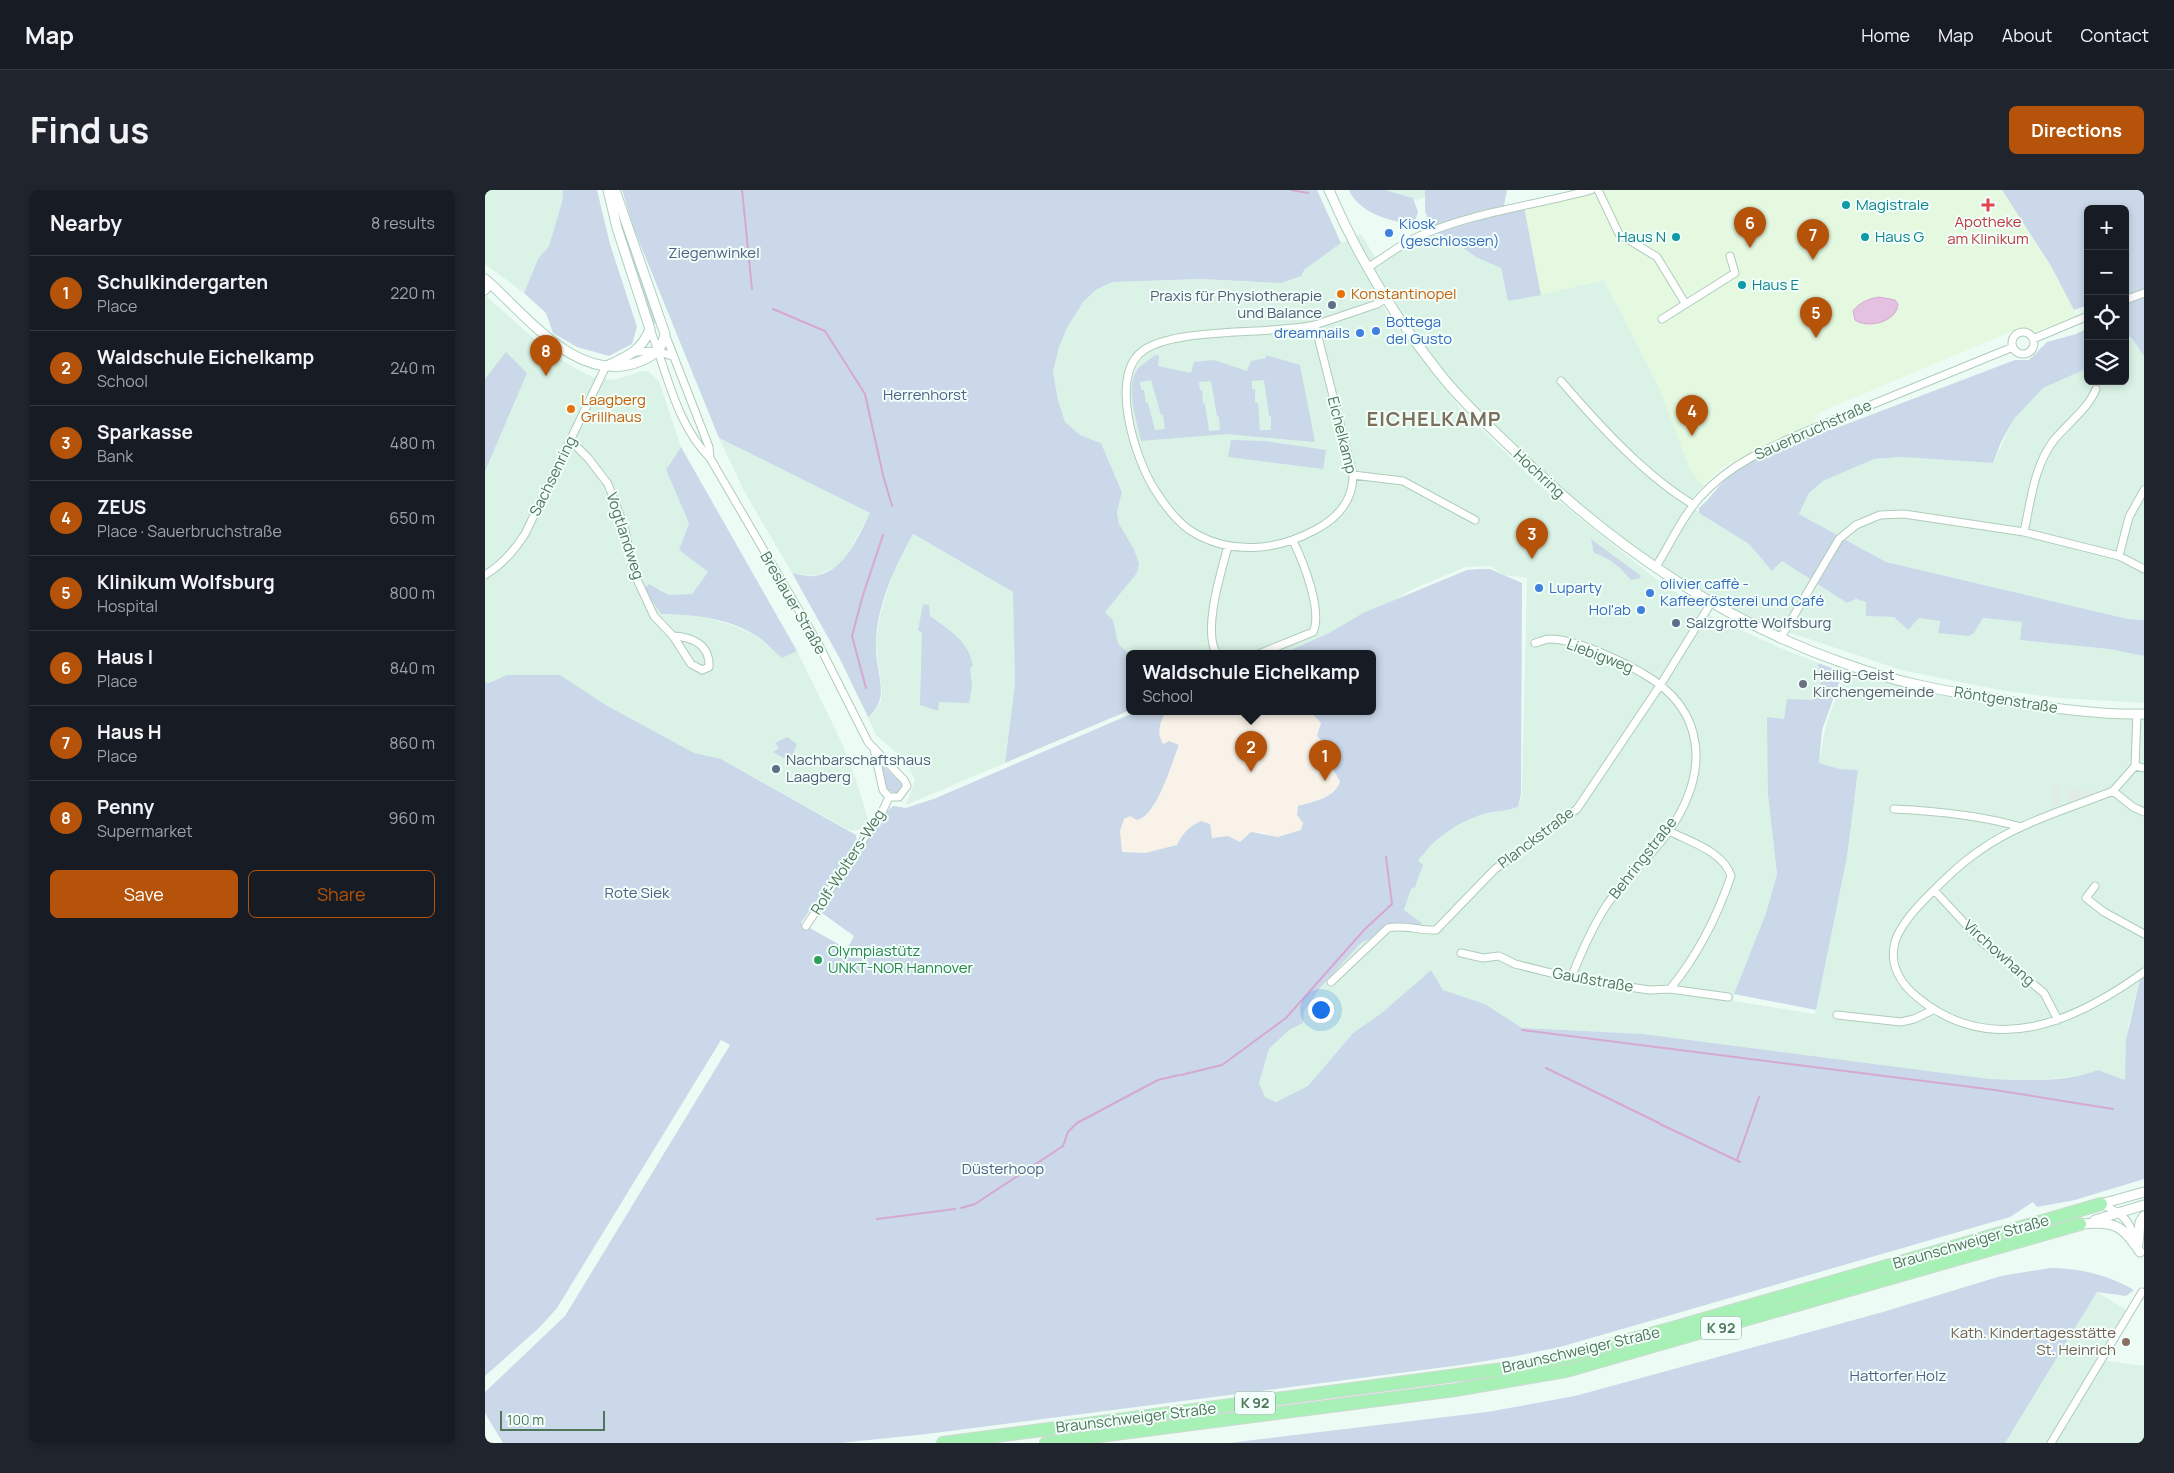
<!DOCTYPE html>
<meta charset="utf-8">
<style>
body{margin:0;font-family:Manrope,sans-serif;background:#20242c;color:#f1f3f6}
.controls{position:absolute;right:15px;top:15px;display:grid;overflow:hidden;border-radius:8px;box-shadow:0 2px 8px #0003}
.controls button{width:45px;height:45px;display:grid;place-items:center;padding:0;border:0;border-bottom:1px solid #363941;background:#171b24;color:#f1f3f6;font:25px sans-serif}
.scale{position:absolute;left:15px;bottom:12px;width:105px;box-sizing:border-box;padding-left:5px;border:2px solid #4f765b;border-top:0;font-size:14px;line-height:18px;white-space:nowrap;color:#4f765b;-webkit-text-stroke:4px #f2fef9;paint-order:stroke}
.you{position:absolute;left:835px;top:819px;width:18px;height:18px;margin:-12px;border:4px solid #fff;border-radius:50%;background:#1a73e8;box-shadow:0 0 0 8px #1a73e833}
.badge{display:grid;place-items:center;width:32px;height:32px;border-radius:50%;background:#b45309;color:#fff;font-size:16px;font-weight:700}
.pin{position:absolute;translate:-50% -41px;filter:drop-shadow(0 1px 2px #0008)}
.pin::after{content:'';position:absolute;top:26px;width:18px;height:15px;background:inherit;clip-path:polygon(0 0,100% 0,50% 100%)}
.popup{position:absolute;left:641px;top:460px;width:250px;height:65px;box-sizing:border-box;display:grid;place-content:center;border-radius:8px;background:#171b24;filter:drop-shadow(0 1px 4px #0005);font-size:16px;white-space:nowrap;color:#9ea1a6}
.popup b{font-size:19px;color:#f1f3f6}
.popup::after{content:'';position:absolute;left:50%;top:100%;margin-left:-10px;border:10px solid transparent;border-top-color:#171b24}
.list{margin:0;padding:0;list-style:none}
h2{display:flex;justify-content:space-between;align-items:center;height:65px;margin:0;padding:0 20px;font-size:21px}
h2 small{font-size:16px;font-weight:400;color:#9ea1a6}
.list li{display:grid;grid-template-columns:32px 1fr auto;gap:15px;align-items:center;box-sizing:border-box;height:75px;padding:0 20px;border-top:1px solid #363941}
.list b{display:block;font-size:19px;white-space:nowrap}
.list p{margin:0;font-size:16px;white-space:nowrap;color:#9ea1a6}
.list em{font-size:16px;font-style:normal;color:#9ea1a6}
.actions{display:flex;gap:10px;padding:15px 20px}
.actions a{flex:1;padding:11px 0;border:1px solid #b45309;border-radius:8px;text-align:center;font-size:18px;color:#b45309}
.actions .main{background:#b45309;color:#fff}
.icon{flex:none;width:28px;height:28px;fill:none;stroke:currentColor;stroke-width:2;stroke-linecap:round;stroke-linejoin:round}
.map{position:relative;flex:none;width:1659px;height:1253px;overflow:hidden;border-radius:8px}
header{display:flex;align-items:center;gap:30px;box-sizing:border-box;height:70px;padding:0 25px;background:#171b24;border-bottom:1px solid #363941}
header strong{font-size:24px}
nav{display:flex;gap:28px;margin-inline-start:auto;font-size:18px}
.intro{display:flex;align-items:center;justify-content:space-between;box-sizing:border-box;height:120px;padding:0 30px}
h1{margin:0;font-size:35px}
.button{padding:12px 22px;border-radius:8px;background:#b45309;color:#fff;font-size:18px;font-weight:700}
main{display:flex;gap:30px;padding:0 30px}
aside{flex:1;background:#171b24;border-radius:8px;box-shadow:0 2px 8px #0003}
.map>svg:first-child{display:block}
</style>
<header>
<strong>Map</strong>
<nav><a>Home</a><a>Map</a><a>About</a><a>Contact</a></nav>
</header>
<div class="intro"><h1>Find us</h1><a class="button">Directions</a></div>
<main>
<aside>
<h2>Nearby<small>8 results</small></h2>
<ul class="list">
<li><span class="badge">1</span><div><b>Schulkindergarten</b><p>Place</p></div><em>220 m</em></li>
<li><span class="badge">2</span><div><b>Waldschule Eichelkamp</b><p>School</p></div><em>240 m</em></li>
<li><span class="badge">3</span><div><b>Sparkasse</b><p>Bank</p></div><em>480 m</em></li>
<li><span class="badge">4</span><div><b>ZEUS</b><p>Place · Sauerbruchstraße</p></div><em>650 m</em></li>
<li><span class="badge">5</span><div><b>Klinikum Wolfsburg</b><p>Hospital</p></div><em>800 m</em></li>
<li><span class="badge">6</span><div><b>Haus I</b><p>Place</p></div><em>840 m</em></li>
<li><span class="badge">7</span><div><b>Haus H</b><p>Place</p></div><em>860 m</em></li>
<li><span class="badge">8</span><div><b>Penny</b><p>Supermarket</p></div><em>960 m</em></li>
</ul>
<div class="actions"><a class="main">Save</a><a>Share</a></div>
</aside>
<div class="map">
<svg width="1659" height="1253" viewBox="0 0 1659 1253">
<rect width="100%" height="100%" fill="#ecfcf5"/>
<path fill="#daf3e6" d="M0 0H78L77 12 64 56 53 69 39 103 0 74Z
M900 0H940V7L931 11 928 8Z
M942 43 964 48 989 65 1016 78 1023 111 1119 89 1176 198 1207 278 1219 295 1204 311 1214 323 1264 354 1287 381 1297 371 1362 413 1371 409 1381 412V426L1409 427 1423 440 1434 428 1455 431 1453 442 1489 443 1498 428 1537 432 1535 450 1624 459 1659 466V513L1574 508 1514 500 1416 480 1300 441 1303 428 1295 449 1226 413 1108 332 982 214 912 125 893 91 896 74 893 69Z
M876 44 895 75 892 91 901 123 976 219 1054 295 1166 385 1226 426 1293 457 1333 473 1336 500 1327 510 1299 529 1283 528V605L1292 684 1281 723 1249 804V811L1330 824 1362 667 1373 580 1355 579 1334 573 1341 535 1363 475 1473 503 1659 527V786L1655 789 1643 836 1640 890 1613 880 1598 886 1551 890 1505 889 1158 844 1037 838 1000 814 958 800 946 780 898 822 868 843 823 896 791 912 780 907 774 893 784 859 804 840 817 833 819 821 836 797 876 753 918 733 934 738 937 733 919 720 933 671 939 663 960 643 984 628 1033 617 1037 604 1042 388 1019 385 1005 376 981 377 928 399 901 415 878 423 845 443 799 463H645V465L633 453 628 430 620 422 651 383 649 359 634 334 632 322 637 301 616 253 595 245 580 232 573 210 568 182 574 157 582 138 598 112 612 99 628 92 714 89 762 92 819 80 856 53Z
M0 105 65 163 95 181 108 187 129 190 158 181 164 182 174 191 196 257 181 280 204 333 194 360 223 382 207 404 184 405 174 398 176 424H208L247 435 271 446 297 468 312 461 356 551 369 584 384 632 376 639 366 641 236 569 209 563 121 515 75 485H23L4 493 0 492Z
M1640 146 1646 147 1659 166V430L1643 429 1401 372 1314 324 1324 303 1338 291 1389 269 1417 267 1508 273 1529 229 1558 198 1603 178V191H1640Z
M234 248 385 323 364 362 353 376 330 386 307 383 259 301Z
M427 344 528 402 530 494 520 573 421 615 430 590 423 576 415 566 391 545 383 527 390 522 396 511 397 501 391 455 395 425 408 383Z
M1612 1102 1645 1122 1616 1170 1659 1176V1253H1520Z"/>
<path fill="#e1ece5" d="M1575 593V615L1567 618 1568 595Z
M1617 598 1602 606 1582 612V599H1599L1600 602Z"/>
<path fill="#f8f2e8" d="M681 521H825L836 533 832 546 844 562 846 577 855 591 854 596 840 608 813 616 812 625 818 633 816 640 793 647 775 642 756 652 736 646 731 649 727 648 724 634 697 645 692 655 682 658 660 663 637 662 635 641 639 629 645 625 662 623 669 617 694 556 684 551 678 554 674 546 673 539Z"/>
<path fill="#e4f9e0" d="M1094 0H1517L1566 76 1593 127 1550 142 1537 137 1335 222 1328 233 1238 277 1217 295 1205 280 1175 200 1119 90 1056 105 1039 17Z"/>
<path fill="#cad8e9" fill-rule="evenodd" d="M78 0H112L125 54 152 137 147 154 124 166 92 157 68 143 61 123 39 103 53 69 64 56 77 12Z
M128 0 172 133 166 135 135 38Z
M137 0H832L856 53 819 80 816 86 796 93 714 89 628 92 612 99 598 112 582 138 574 157 568 182 573 210 580 232 595 245 616 253 637 302 632 322 634 334 649 359 654 374 652 383 620 422 628 430 633 453 645 465V520L520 573 530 494 528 402 428 344C409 378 391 417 391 456 390 481 407 509 383 527L354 467 307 383C314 384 323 387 330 386 360 381 373 347 385 323L234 248 149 39Z
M864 0H900L928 8 933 22 929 34C907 33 873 22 864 0Z
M940 0H1022L1018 21 1039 17 1056 105 1023 111 1016 78 991 67 964 48 948 42 940 21Z
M1517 0H1659V166L1646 147 1640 146V19H1603V115L1589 120 1566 76Z
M1603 138V178L1558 198 1529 229 1516 252 1508 273 1417 267 1389 269 1338 291 1324 303 1314 324 1401 372 1643 429 1659 430V466L1624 459 1535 450 1537 432 1498 428 1489 443 1484 446 1453 443 1455 431 1434 428 1423 440 1409 427 1381 426V412L1371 409 1362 413 1297 371 1287 381 1264 354 1214 323V318C1226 308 1234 294 1246 284 1265 269 1323 240 1346 240L1530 170H1544L1562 152 1591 144Z
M21 162 42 183 0 281V189Z
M670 165 674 166 673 176 706 183 709 172 729 170 762 181 766 171 781 168V165L815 175 830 252 741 244 656 251C652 231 640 199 652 180 656 174 665 170 670 165ZM666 190 676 225H678L680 239 670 240 663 213H661L659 200H656L655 192ZM779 190 784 226H786V240H775L773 213H770V199H767V191ZM726 191 732 226 734 227 735 240 724 241 720 214 718 213 717 200H715L714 192Z
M746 250 780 251 841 260 838 279 743 267Z
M196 257 312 461 297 468C288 461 280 451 270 445 242 428 208 424 176 424L159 399 164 394 184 405 207 404 223 382 194 360 204 333 181 280Z
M1106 349 1156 386 1155 388 1146 390C1135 377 1125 368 1109 363Z
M994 379H1005L1037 393 1036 604 1033 617C1022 621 1010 621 999 624 973 631 949 649 933 671L938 675 930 697 926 699 919 720 937 733 934 738 918 733 876 753 836 797 819 821 818 833 804 840 784 859 774 893 780 907 791 912 823 896 868 843 898 822 946 780 958 800 1000 814 1037 838 1158 844 1505 889C1541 890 1580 893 1613 880L1640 890 1641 850 1655 789 1659 786V989L1590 1010 1552 1017 1548 1012 1525 1027 1075 1157 1031 1166 976 1175 442 1244 355 1253H18L0 1223V1202L80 1126 245 855 236 850 72 1118 54 1138 0 1186V492L4 493 22 485H75L121 515 209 563 236 569 371 645 372 652 316 733 362 759 369 746 337 723 348 706 345 703 398 625 408 616 421 618 451 608 653 521H681C675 534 671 541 678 554L684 551 694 555C686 574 672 626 652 630L645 626 639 629 635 641 637 662 660 663 692 655C698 643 704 636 716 631L725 634 727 648 743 646 755 652 766 642 793 647 816 640 818 633 812 625 813 616C827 612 851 608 855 591 843 575 847 561 832 546L836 533 825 521H887V463H799L844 443 878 423 982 380Z
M438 414 444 415 445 426C464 440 484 451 488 476L485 478 487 496 484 513 454 512 453 521 435 515 437 442 433 440Z
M1333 473 1358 482 1337 540 1334 573 1355 579 1373 580 1362 667 1331 820 1249 804 1281 723 1292 684 1283 605 1282 527 1299 529 1302 509 1327 510 1336 500Z
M302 547 312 554 305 571 288 562 294 558 290 553Z
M395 573 418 594 417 600 411 604 401 599Z
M1565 1078C1594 1078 1624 1085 1649 1100L1641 1106 1612 1102 1520 1253H744L1002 1222 1090 1206 1398 1122 1516 1086Z"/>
<path fill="#e5c1e1" stroke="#d6a8d1" d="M1394 107 1410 110 1413 114C1412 132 1383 139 1370 130L1368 121C1375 112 1383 109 1394 107Z"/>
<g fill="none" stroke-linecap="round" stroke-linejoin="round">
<path stroke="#d6a8d1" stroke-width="2" d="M257 0 267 99
M806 0 823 3
M288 119 340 141 380 204 398 285 407 316
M381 498 367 446 378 405 398 345
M1037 840 1510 900 1628 919
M1061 878 1174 933
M696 885 737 875 801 828 880 739 907 714 901 667
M1175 934 1255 972
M1252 970 1274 907
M476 1018 490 1014 578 956 583 942 592 933 673 890 694 885
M392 1029 470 1019"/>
<g stroke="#afccba" stroke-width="9">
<path id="street" d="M1113 0 1134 44 1172 67 1200 113
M882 78C899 68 914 55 932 47 987 22 1048 16 1106 0
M0 101 6 94
M1640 110 1659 103
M1177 129 1250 83 1245 66
M830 135C785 145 693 137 659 160 622 184 651 271 670 300 680 316 694 335 711 344 749 365 793 360 830 340 853 328 868 311 868 285L830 135 892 114 901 108
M165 139C182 182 191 234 225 268L333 453 383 552 419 590 422 596 414 607H404L398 600 389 559
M1527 153a11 11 0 1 1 22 0a11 11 0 1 1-22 0Z
M180 144 224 257 225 268
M1548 149 1603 126
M150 162 173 161 189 167
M1076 191C1112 233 1161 287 1209 315
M85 250 103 268 123 294 139 336 149 383 169 426 188 446 206 474 217 480 224 477C225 454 207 447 188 446
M868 285 918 291 990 330
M1539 342C1546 310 1549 276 1569 250 1583 233 1603 219 1611 199
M1634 366 1644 327 1659 300
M1170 378C1185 355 1196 328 1215 307 1246 273 1285 257 1327 239 1394 211 1461 185 1528 157
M0 385C17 375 29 361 40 344L121 176
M1295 449 1354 349 1371 335 1395 325 1419 324 1539 342 1634 366 1659 379
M1050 453C1055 452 1060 449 1065 449 1090 449 1135 470 1157 483 1223 520 1224 583 1184 641 1165 668 1139 689 1121 716 1106 739 1096 763 1086 788
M731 463C718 438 736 383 743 356
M776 463 828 442C838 421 818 371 808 351
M1652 524 1650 576 1628 601C1583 619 1533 633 1494 661 1475 674 1459 690 1443 706 1431 718 1415 735 1410 752 1404 774 1415 793 1432 807 1507 869 1590 832 1659 782
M1650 576 1659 578
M1628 601 1648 617 1659 622
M1409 619C1453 621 1494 625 1536 637
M1184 641C1205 652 1238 661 1246 686 1232 727 1213 765 1185 799
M1610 696 1601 708 1619 722 1659 744
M1449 700 1497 752 1559 803 1573 830
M321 736 398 620 404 607
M976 763 998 768 1014 766 1030 774 1086 788 1164 800 1185 799 1243 807
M846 792 903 738C918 734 935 741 951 740L1010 679 1092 619 1176 494 1226 413
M1352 825 1416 832 1429 829 1448 820
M1616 1014C1641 1025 1643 1030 1653 1054
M1566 1253 1657 1102"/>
</g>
<g stroke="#afd0bc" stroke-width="11">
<path id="secondary" d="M123 0 132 38 165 139C157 160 143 166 124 175
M844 0C872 65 908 125 952 180 975 210 1004 236 1031 262 1126 355 1234 430 1361 474 1409 492 1460 501 1511 509 1559 517 1610 525 1659 524
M0 89C42 125 93 197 156 171 169 166 178 157 180 144L130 0
M1616 1014 1659 1002
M1610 1030 1659 1015
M1595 1034C1629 1032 1636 1033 1655 1062
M1653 1054 1655 1032 1659 1026"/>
</g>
<g stroke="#ced9d1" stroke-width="14">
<path id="highway" d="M458 1253 1033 1177 1078 1168 1191 1137 1616 1014
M561 1253 970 1200 1081 1181 1595 1034"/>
</g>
<use href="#street" stroke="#fff" stroke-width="7"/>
<use href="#secondary" stroke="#fff" stroke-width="9"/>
<use href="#highway" stroke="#a7f1b7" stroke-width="12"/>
</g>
<g fill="#0f9aa8" stroke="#f2fef9" stroke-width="2">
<circle cx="1361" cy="15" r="5"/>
<circle cx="1191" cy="47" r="5"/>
<circle cx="1380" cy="47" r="5"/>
<circle cx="1257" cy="95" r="5"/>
</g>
<path fill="#e0444e" stroke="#f2fef9" stroke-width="2" d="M1500.5 7.5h5v5h5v5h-5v5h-5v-5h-5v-5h5z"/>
<g fill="#3f7fe0" stroke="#f2fef9" stroke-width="2">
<circle cx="904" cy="43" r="5"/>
<circle cx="891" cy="141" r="5"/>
<circle cx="875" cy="143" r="5"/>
<circle cx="1054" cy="398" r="5"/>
<circle cx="1165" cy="403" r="5"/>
<circle cx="1156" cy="420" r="5"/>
</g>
<g fill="#e8710a" stroke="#f2fef9" stroke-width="2">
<circle cx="856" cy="104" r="5"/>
<circle cx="86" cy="219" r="5"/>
</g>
<g fill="#5c6f8a" stroke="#f2fef9" stroke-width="2">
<circle cx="847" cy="115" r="5"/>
<circle cx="1191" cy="433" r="5"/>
<circle cx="291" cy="579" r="5"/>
</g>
<circle fill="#6b7280" stroke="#f2fef9" stroke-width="2" cx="1318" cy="494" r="5"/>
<circle fill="#2e9e5b" stroke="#f2fef9" stroke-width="2" cx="333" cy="770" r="5"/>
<circle fill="#8d6e63" stroke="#f2fef9" stroke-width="2" cx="1641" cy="1152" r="5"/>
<g text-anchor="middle" stroke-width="4" stroke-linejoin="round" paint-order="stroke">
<g fill="#f2fef9" stroke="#809f8a" stroke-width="1">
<rect x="1216" y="1126.5" width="40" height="23" rx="4"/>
<rect x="750" y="1201.5" width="40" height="23" rx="4"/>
</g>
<g font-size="14" font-weight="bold" fill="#4f765b">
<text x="1236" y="1143">K 92</text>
<text x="770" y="1218">K 92</text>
</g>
<g font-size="15" fill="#0d838f" stroke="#f2fef9" text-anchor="start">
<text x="1371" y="20">Magistrale</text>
<text x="1181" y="52" text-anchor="end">Haus N</text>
<text x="1390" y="52">Haus G</text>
<text x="1267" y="100">Haus E</text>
</g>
<g font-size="15" fill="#be3a42" stroke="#f2fef9">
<text x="1503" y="37">Apotheke<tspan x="1503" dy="17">am Klinikum</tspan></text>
</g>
<g font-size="15" fill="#366cbe" stroke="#f2fef9" text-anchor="start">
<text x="914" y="39">Kiosk<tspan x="914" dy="17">(geschlossen)</tspan></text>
<text x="901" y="137">Bottega<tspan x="901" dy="17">del Gusto</tspan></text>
<text x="865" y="148" text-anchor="end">dreamnails</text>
<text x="1175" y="399">olivier caffè -<tspan x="1175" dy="17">Kaffeerösterei und Café</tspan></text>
<text x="1064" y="403">Luparty</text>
<text x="1146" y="425" text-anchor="end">Hol'ab</text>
</g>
<g font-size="15" fill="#4e6286" stroke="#f2fef9">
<text x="229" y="68">Ziegenwinkel</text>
<text x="440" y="210">Herrenhorst</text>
<text x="152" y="708">Rote Siek</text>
<text x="518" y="984">Düsterhoop</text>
<text x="1413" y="1191">Hattorfer Holz</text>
</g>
<g font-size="15" fill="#c56008" stroke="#f2fef9" text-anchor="start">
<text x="866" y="109">Konstantinopel</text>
<text x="96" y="215">Laagberg<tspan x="96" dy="17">Grillhaus</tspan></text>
</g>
<g font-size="15" fill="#4e5e75" stroke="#f2fef9" text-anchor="start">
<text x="837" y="111" text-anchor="end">Praxis für Physiotherapie<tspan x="837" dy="17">und Balance</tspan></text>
<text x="1201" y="438">Salzgrotte Wolfsburg</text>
<text x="301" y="575">Nachbarschaftshaus<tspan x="301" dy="17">Laagberg</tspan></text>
</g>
<g font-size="15" fill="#4f765b" stroke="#f2fef9">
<text transform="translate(1328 240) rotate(-24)" y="5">Sauerbruchstraße</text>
<text transform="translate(857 245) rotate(76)" y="5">Eichelkamp</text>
<text transform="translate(1054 284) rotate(43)" y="5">Hochring</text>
<text transform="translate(68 286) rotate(-64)" y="5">Sachsenring</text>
<text transform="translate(140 346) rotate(72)" y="5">Vogtlandweg</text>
<text transform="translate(308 413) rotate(60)" y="5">Breslauer Straße</text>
<text transform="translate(1115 466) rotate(21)" y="5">Liebigweg</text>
<text transform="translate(1521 510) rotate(9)" y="5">Röntgenstraße</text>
<text transform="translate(1051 648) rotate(-37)" y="5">Planckstraße</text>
<text transform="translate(1158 668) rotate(-52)" y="5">Behringstraße</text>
<text transform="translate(363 672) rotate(-57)" y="5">Rolf-Wolters-Weg</text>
<text transform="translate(1514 763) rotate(42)" y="5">Virchowhang</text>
<text transform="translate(1108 790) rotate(10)" y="5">Gaußstraße</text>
<text transform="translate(1486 1052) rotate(-16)" y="5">Braunschweiger Straße</text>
<text transform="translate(1096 1160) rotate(-13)" y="5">Braunschweiger Straße</text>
<text transform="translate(651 1228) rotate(-7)" y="5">Braunschweiger Straße</text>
</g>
<g font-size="15" fill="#5b616d" stroke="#f2fef9" text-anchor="start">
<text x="1328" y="490">Heilig-Geist<tspan x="1328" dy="17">Kirchengemeinde</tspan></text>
</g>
<g font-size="15" fill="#27864d" stroke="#f2fef9" text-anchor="start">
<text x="343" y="766">Olympiastütz<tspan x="343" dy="17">UNKT-NOR Hannover</tspan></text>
</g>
<g font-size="15" fill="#785e54" stroke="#f2fef9" text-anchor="end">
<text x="1631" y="1148">Kath. Kindertagesstätte<tspan x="1631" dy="17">St. Heinrich</tspan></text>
</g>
<g font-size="20" font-weight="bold" letter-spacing="1" fill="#7d6f5b" stroke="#f2fef9">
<text x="949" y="236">EICHELKAMP</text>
</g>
</g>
</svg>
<div class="controls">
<button>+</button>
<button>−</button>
<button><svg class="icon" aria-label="locate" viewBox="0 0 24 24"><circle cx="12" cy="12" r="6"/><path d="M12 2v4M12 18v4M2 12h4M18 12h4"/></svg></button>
<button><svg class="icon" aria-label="layers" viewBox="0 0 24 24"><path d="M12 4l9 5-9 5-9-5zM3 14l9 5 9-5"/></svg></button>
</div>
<div class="scale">100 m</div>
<div class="you"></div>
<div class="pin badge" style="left:840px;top:591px">1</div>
<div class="pin badge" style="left:766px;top:582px">2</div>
<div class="popup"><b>Waldschule Eichelkamp</b>School</div>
<div class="pin badge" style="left:1047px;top:369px">3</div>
<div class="pin badge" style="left:1207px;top:246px">4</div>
<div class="pin badge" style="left:1331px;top:148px">5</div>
<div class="pin badge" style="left:1265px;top:58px">6</div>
<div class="pin badge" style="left:1328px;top:70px">7</div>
<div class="pin badge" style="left:61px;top:186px">8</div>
</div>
</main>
